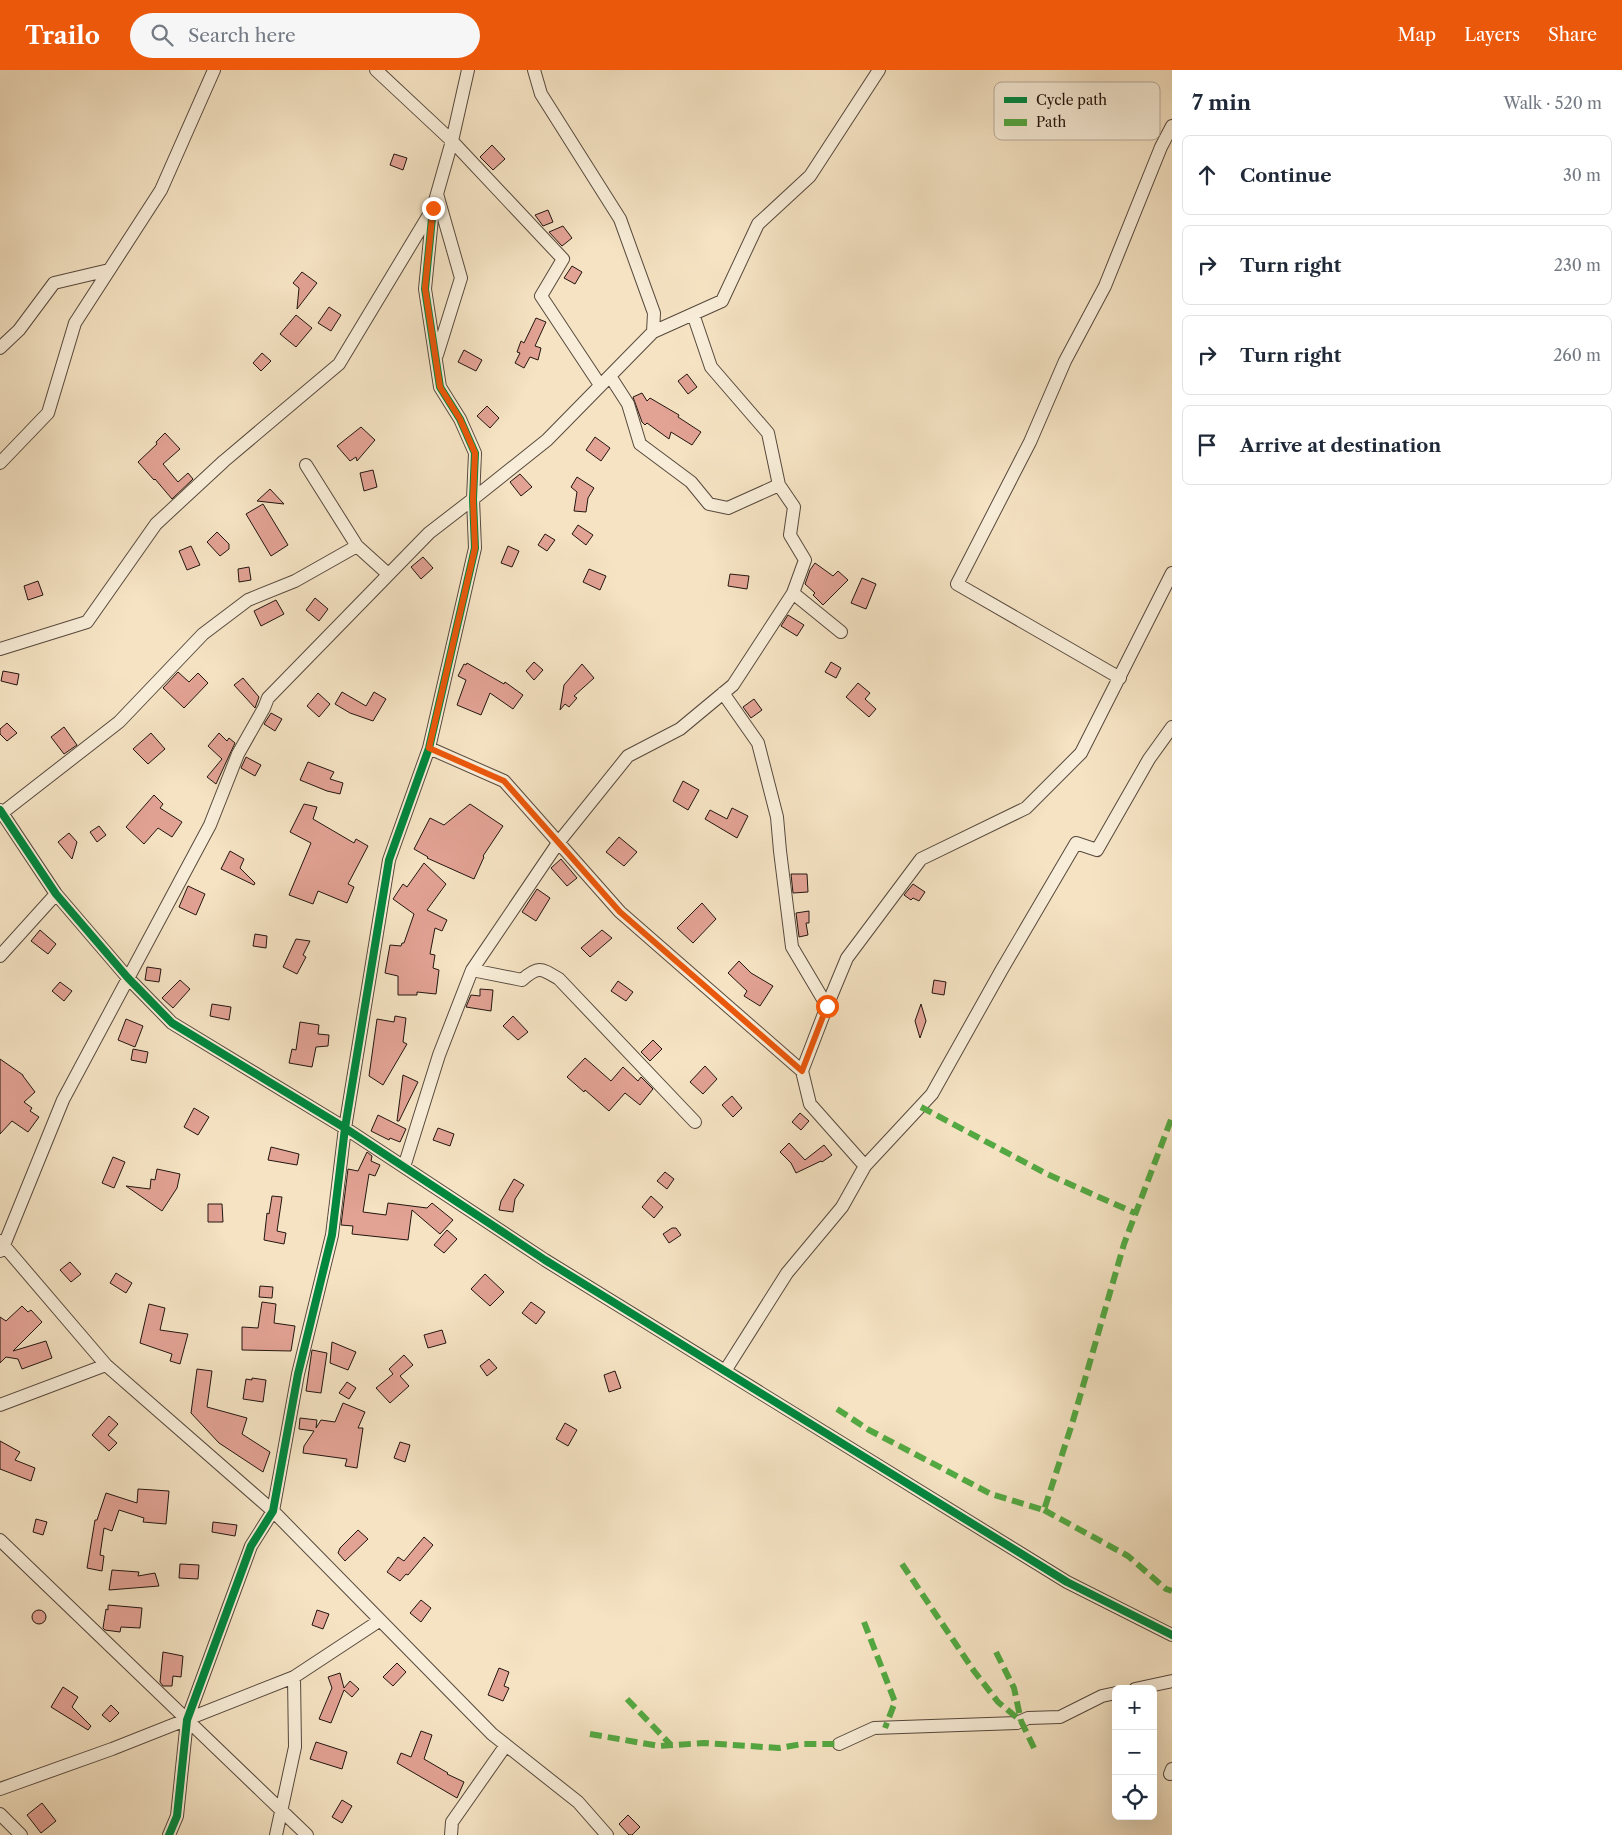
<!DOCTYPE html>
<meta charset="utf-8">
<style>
body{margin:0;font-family:"Libre Caslon Text",serif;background:#f6f6f7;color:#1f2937}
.controls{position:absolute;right:15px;bottom:15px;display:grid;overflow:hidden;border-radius:8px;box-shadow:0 5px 20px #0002}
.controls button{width:45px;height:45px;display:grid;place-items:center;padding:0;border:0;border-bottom:1px solid #e0e1e3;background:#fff;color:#1f2937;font:25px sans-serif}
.stop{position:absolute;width:15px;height:15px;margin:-11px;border:4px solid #ea580c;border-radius:50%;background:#fff}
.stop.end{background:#ea580c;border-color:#fff;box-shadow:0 1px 5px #0008}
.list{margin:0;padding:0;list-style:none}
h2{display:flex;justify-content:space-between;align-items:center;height:65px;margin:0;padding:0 20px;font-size:21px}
h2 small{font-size:16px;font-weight:400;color:#747a83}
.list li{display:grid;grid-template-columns:32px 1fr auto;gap:15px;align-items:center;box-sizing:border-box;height:80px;margin:0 10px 10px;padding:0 10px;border:1px solid #e0e1e3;border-radius:8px}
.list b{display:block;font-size:19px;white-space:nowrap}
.list em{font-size:16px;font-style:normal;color:#747a83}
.icon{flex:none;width:28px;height:28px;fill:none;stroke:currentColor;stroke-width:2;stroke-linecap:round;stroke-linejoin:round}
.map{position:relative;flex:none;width:1172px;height:1765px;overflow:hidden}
header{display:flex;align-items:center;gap:30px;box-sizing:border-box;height:70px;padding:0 25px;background:#ea580c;color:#fff}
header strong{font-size:24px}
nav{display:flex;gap:28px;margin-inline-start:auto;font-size:18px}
.search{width:350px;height:45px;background:#f6f6f7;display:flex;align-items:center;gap:12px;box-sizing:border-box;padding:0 18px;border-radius:28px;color:#747a83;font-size:19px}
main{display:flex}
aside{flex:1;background:#fff}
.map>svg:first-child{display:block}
</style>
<header>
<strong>Trailo</strong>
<div class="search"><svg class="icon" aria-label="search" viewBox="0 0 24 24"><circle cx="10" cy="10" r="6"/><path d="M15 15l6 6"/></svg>Search here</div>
<nav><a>Map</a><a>Layers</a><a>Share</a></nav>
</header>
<main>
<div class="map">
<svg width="1172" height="1765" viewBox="0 0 1172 1765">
<rect width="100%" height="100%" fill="#f5e3c3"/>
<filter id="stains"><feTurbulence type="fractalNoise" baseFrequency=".004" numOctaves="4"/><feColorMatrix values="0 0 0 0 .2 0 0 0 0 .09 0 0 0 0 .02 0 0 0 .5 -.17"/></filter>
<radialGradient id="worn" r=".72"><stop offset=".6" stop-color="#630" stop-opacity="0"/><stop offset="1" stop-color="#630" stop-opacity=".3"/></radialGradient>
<path fill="#e2a294" stroke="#221610" d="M492 75 505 89 493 100 480 87Z
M394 84 407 88 403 100 390 95Z
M548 140 553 152 543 156 535 145Z
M563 156 572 168 562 176 549 162Z
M572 196 582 202 575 214 564 208Z
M302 202 317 213 297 239 299 218 293 213Z
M329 237 341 245 331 261 318 253Z
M296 245 312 258 296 277 280 264Z
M536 248 546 252 535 276 541 278 538 290 530 287 524 298 515 293 520 283 517 282 521 271 524 273Z
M464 280 482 290 476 301 458 292Z
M262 283 271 291 261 301 253 293Z
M687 304 697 317 688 324 678 311Z
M642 323 647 331 650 328 679 345 678 347 701 362 692 375 671 362 669 369 647 353 645 355 642 352 633 327Z
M487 336 499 348 490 358 477 346Z
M361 357 375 370 357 391 356 387 350 391 337 376Z
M165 363 180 379 163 394 178 412 188 403 193 409 172 429 155 409 154 410 138 392 157 374 156 372Z
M595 367 610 378 601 391 586 380Z
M373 400 377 417 364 421 360 403Z
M520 404 532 417 521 426 510 412Z
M577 407 594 418 588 428 586 442 574 441 577 422 571 417Z
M270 419 284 434 257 431Z
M263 434 288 475 271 486 246 444Z
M578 455 593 465 586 475 572 464Z
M217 462 229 474V479L220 486 207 472Z
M545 464 555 470 547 481 538 475Z
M191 476 200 495 187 500 179 481Z
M508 476 519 481 512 497 501 493Z
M423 487 433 498 421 509 411 497Z
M815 493 833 506 838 501 848 510 823 535 813 525 815 523 805 514 810 500Z
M249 497 251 510 239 512 238 499Z
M589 499 606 506 600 520 583 512Z
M730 504 749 506 747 519 728 516Z
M862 508 876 514 866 539 851 533Z
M38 511 43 525 28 530 24 516Z
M315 528 328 539 319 551 306 540Z
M276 530 284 544 261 556 254 541Z
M788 545 804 555 797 566 781 556Z
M534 592 543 600 534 610 526 601Z
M831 592 841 598 836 608 825 602Z
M467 593 504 614 505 612 523 625 513 639 490 623 481 645 457 635 466 610 458 606 464 594 466 595Z
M582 594 594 608 574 626 577 628 569 637 565 634 560 640 564 615Z
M3 601 19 604 17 615 1 611Z
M178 602 189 612 198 603 208 613 184 638 163 618Z
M243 608 259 627 255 638 234 615Z
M858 613 870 623 865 629 876 639 869 647 846 627Z
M342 622 366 636 374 622 386 629 373 651 350 643 335 634Z
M318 623 330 634 319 647 307 636Z
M754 629 762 640 751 648 743 637Z
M271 643 282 649 275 661 264 654Z
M7 653 17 663 7 671 0 664V659Z
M64 657 77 675 64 684 51 667Z
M151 663 165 679 148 694 133 679Z
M219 663 227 671 229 668 235 673 216 714 207 707 222 689 208 676Z
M246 687 261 695 255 706 241 698Z
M308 692 334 702 330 709 343 713 340 724 327 721 300 710Z
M683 711 699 720 688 740 673 731Z
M154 725 163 734 160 738 182 752 172 767 158 758 144 774 126 757Z
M304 734 317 737 313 749 354 773 356 769 368 776 348 814 354 817 347 833 318 821 313 834 289 825 311 773 290 762Z
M470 734 503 756 483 786 484 787 474 809 427 788 428 787 414 779 430 748 444 755Z
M732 738 748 746 737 768 705 749 710 740 727 749Z
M99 756 106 765 97 772 90 762Z
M69 763 77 772 72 789 58 772Z
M619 767 637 782 624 796 606 782Z
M230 781 244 789 240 798 255 813 254 815 221 799Z
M561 789 577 808 567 816 551 798Z
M424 793 446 814 427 840 447 850 442 861 435 858 430 884 435 885 433 898 439 900 436 924 417 922V925H398V906L385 903 390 875 401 876 402 873H404L414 844 393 829 403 814 407 817Z
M791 804H807L808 822 793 823Z
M913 814 925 822 919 831 913 828 911 830 904 825Z
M188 816 205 824 196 845 179 837Z
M537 819 550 828 536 851 522 842Z
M702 833 716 849 693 873 677 858Z
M809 841V853H806L808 865 799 867 796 843Z
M40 860 56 874 48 884 31 871Z
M602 860 612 868 590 887 581 878Z
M255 864 267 866 266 878 253 876Z
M296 869 310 871 303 885 306 887 297 904 283 897Z
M739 891 751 903 773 916 760 936 744 926 747 921 728 903Z
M147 897 161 899 159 912 145 910Z
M180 910 190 919 173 938 162 928Z
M934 910 946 912 944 925 932 923Z
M618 911 633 922 626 931 611 921Z
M60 912 72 921 64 931 52 921Z
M480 919 493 920 491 941 466 937 471 925 480 926Z
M212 934 231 937 229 950 210 946Z
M921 934 926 951 920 968 915 951Z
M395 946 406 948 403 972 407 974 383 1015 369 1006 377 949 394 952Z
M513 946 528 962 518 970 503 956Z
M126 949 143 956 135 977 118 970Z
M300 952 319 955 318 964 329 965 328 976 316 977 312 997 289 993 292 979 296 980Z
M653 970 662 979 650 991 641 982Z
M133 979 148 982 146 993 131 990Z
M585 988 611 1011 623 997 638 1011 641 1007 653 1019 640 1035 625 1023 609 1041 585 1020 584 1022 567 1007Z
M0 989 23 1005V1006L35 1022 24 1032 32 1038 30 1041 39 1047 28 1062 12 1051 0 1064Z
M705 996 717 1009 703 1024 690 1012Z
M403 1005 418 1012 399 1051H397Z
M732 1026 742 1038 733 1047 722 1035Z
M194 1038 209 1047 198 1065 184 1057Z
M800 1043 809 1051 801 1060 792 1052Z
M378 1045 406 1059 400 1072 390 1068 389 1070 371 1061Z
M438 1058 454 1064 450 1076 433 1070Z
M789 1073 805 1090 824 1075 832 1085 822 1092 821 1091 796 1103 791 1093 780 1082Z
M271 1077 299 1084 297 1095 268 1090Z
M367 1082 372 1086 371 1091 380 1095 375 1106 369 1104 363 1142 386 1145 388 1133 427 1138 432 1133 453 1150 440 1164 412 1140 408 1170 352 1164 353 1156 341 1155 348 1099 358 1101Z
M113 1087 125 1092 114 1118 102 1113Z
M157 1099 180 1104 177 1118 162 1141 126 1116 150 1119 151 1109 155 1110Z
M665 1102 674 1109 667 1119 657 1111Z
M514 1109 524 1115 515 1129 513 1142 499 1140 501 1131Z
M272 1126 282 1127 277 1161 286 1163 284 1174 264 1170 267 1143 269 1144Z
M651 1126 663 1137 654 1148 642 1137Z
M208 1134H222L223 1152H208Z
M672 1158H676L681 1165 669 1173 663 1164Z
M447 1160 457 1169 444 1183 434 1175Z
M70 1192 81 1204 71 1212 60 1200Z
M116 1203 132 1213 126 1223 110 1213Z
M485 1204 504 1222 490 1236 471 1219Z
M260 1216 273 1217 272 1228 259 1227Z
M262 1232 276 1234 274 1253 295 1256 291 1281 242 1280V1257L258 1258Z
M531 1232 545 1242 536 1254 522 1243Z
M149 1234 165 1238 160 1260 188 1264 180 1294 170 1291 172 1284 140 1273Z
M22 1236 28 1242 31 1240 42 1252 13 1281 46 1271 52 1288 22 1299 18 1289 6 1287 0 1293V1247L6 1251Z
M442 1260 446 1273 428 1278 424 1265Z
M332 1272 356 1282 348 1300 330 1293Z
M312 1280 327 1283 321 1323 306 1321Z
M404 1285 413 1295 400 1306 409 1316 390 1333 376 1318 393 1304 389 1299Z
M489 1289 497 1298 487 1306 480 1296Z
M197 1299 212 1301 207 1337 247 1348 242 1364 270 1382 263 1402 219 1373 191 1343Z
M615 1301 621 1318 609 1322 604 1305Z
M252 1308 266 1310 263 1332 243 1329 246 1309 252 1310Z
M347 1312 356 1318 349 1329 339 1323Z
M343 1333 365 1342 358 1358H363L357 1398 345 1396 347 1389 303 1383 304 1376 314 1361 299 1359 300 1348 317 1350 316 1358 321 1350 335 1352Z
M109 1346 118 1354 108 1365 117 1373 109 1381 92 1365Z
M565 1353 577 1360 568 1376 556 1369Z
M0 1371 20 1382 15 1390 35 1398 31 1411 0 1399Z
M400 1372 410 1375 405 1392 394 1388Z
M138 1419 169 1421 166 1454 143 1452 144 1448 119 1440 112 1461 104 1458 100 1485 104 1486 102 1501 87 1498 95 1450H97L106 1423 137 1433Z
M36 1449 47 1452 43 1465 33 1462Z
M213 1452 237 1455 235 1466 212 1462Z
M358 1460 368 1469 345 1491 338 1483 340 1478Z
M424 1467 433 1475 408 1505 406 1504 400 1511 387 1502 398 1487 404 1491Z
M180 1494 199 1495 198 1509 179 1508Z
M112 1500 139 1502 138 1506 155 1503 159 1516 109 1520Z
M421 1530 431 1538 421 1552 410 1543Z
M108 1535 142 1538 140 1558 121 1557 120 1562 105 1560 103 1558 106 1539 108 1540Z
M32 1547a7 7 0 1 1 14 0a7 7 0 1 1-14 0Z
M317 1540 329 1544 323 1559 312 1555Z
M163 1582 183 1586 181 1607 173 1606 172 1616H163L160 1612Z
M397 1593 406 1602 393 1616 383 1607Z
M499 1598 509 1602 504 1616 509 1618 503 1631 488 1625Z
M340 1603 344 1618 350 1611 359 1619 352 1627 344 1620 331 1653 319 1649 332 1618 328 1607Z
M63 1617 78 1627 72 1637 91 1656 88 1660 51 1637Z
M111 1635 119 1643 110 1652 102 1645Z
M421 1661 432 1665 424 1689 448 1703 447 1704 464 1712 457 1728 397 1693 401 1683 411 1687Z
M316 1672 347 1682 342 1699 310 1689Z
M342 1730 352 1736 342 1753 332 1747Z
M42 1733 56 1751 41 1763 27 1745Z
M628 1745 640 1757 632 1765H629L619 1754Z"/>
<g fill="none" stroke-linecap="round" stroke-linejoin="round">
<g stroke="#57493d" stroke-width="14">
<path id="street" d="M376 0 452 71 563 189 541 226 600 315
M437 124 461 208 437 285
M653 262 722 231 758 154 810 106 879 0
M0 278 19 260 54 213 109 200
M610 306 628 334 640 374 691 412 709 434 728 438 779 415 768 363 711 297 693 244
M0 393 48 343 75 253 161 120 214 0
M306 395 357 476 388 504
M779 415 794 437 790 465 805 490 793 523 841 562
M0 579 87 552 156 454 224 391 339 294 433 138 452 71 468 0
M1120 608 957 514 1030 372 1065 291 1105 216 1161 77 1172 56
M723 623 758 673 777 747 780 781 792 877 827 936 802 1001 810 1034 865 1096
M429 678 504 711 620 842 802 1001
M0 740 56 824 128 908 172 953 345 1058 545 1190 1067 1512 1172 1565
M2 743 119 652 203 564 248 530 295 511 357 476
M0 886 56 824
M472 900 522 910C539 895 542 899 559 909L695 1052
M827 936 847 888 921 789 1026 738 1081 683 1172 503
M404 1097 439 985 472 900 558 773 628 686 680 659 733 615 793 523
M0 1171 106 1295 273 1441 492 1664 578 1732 607 1765
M0 1181 4 1175 63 1030 210 755 238 684 264 638 268 628 429 463 473 429 547 370 653 262 654 243 620 149 541 24 534 0
M725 1301 787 1203 842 1137 865 1096 932 1024 1001 901 1076 773 1097 780 1149 689 1172 657
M0 1335 106 1295
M0 1470 307 1765
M1135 1619 1172 1611
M839 1674 874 1658 1017 1653 1028 1648 1060 1647 1102 1626 1116 1623
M1170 1704 1172 1699
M0 1719 112 1679 294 1607 379 1551
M0 1744 21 1765
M169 1765 177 1746 187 1650 251 1476 273 1441 298 1304 332 1165 345 1058 389 790 429 678 475 478 473 429 475 383 460 349 440 317 425 219 433 138
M276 1765 295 1677 294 1607
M451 1765 452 1752 506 1675"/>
</g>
<use href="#street" stroke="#f8edd8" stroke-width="12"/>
<path stroke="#53a942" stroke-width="6" stroke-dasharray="12 6" stroke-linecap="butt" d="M921 1037 1047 1104 1135 1143
M837 1339 869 1360 991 1424 1044 1440 1072 1354 1124 1174 1172 1047
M1044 1440 1128 1486 1166 1519 1172 1521
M902 1494 974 1601 998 1632 1021 1651 1036 1682
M864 1552 895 1632 885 1658
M996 1582 1014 1618 1021 1651
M627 1629 671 1675
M590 1664 659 1676 704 1673 779 1678 802 1674H839"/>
<g stroke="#f8edd8" stroke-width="11">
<path id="cycleway" d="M0 740 56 824 128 908 172 953 345 1058 545 1190 1067 1512 1172 1565
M169 1765 177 1746 187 1650 251 1476 273 1441 298 1304 332 1165 345 1058 389 790 429 678 475 478 473 429 475 383 460 349 440 317 425 219 433 138"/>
</g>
<use href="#cycleway" stroke="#00873e" stroke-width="8"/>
</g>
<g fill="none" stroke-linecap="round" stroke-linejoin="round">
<path stroke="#ea580c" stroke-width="6" d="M433 138 425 218 440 317 460 349 475 383 473 429 475 478 429 678 504 711 620 842 802 1001 827 936"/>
</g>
<rect x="994" y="12" width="166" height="58" rx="8" fill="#f8edd8" stroke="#b8ac9c" stroke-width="1"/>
<rect x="1004" y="27" width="23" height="6" fill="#00873e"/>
<rect x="1004" y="49" width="23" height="7" fill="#53a942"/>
<g font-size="14" fill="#221610">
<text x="1036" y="35">Cycle path</text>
<text x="1036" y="57">Path</text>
</g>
<rect width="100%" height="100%" filter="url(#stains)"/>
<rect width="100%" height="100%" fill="url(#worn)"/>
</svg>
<div class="controls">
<button>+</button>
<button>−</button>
<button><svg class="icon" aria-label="locate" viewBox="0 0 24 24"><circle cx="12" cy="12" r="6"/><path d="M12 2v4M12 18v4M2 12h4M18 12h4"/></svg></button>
</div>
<div class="stop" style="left:827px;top:936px"></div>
<div class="stop end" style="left:433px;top:138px"></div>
</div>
<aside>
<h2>7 min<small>Walk · 520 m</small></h2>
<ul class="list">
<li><svg class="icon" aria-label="ahead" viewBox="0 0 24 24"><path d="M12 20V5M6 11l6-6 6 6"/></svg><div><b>Continue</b></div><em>30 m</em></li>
<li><svg class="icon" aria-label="right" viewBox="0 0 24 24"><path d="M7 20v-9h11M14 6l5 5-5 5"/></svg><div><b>Turn right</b></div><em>230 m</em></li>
<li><svg class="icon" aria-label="right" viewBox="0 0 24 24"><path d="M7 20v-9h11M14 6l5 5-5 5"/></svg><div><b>Turn right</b></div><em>260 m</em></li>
<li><svg class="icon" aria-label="arrive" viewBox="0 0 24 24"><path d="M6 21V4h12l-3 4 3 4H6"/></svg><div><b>Arrive at destination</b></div></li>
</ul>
</aside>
</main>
